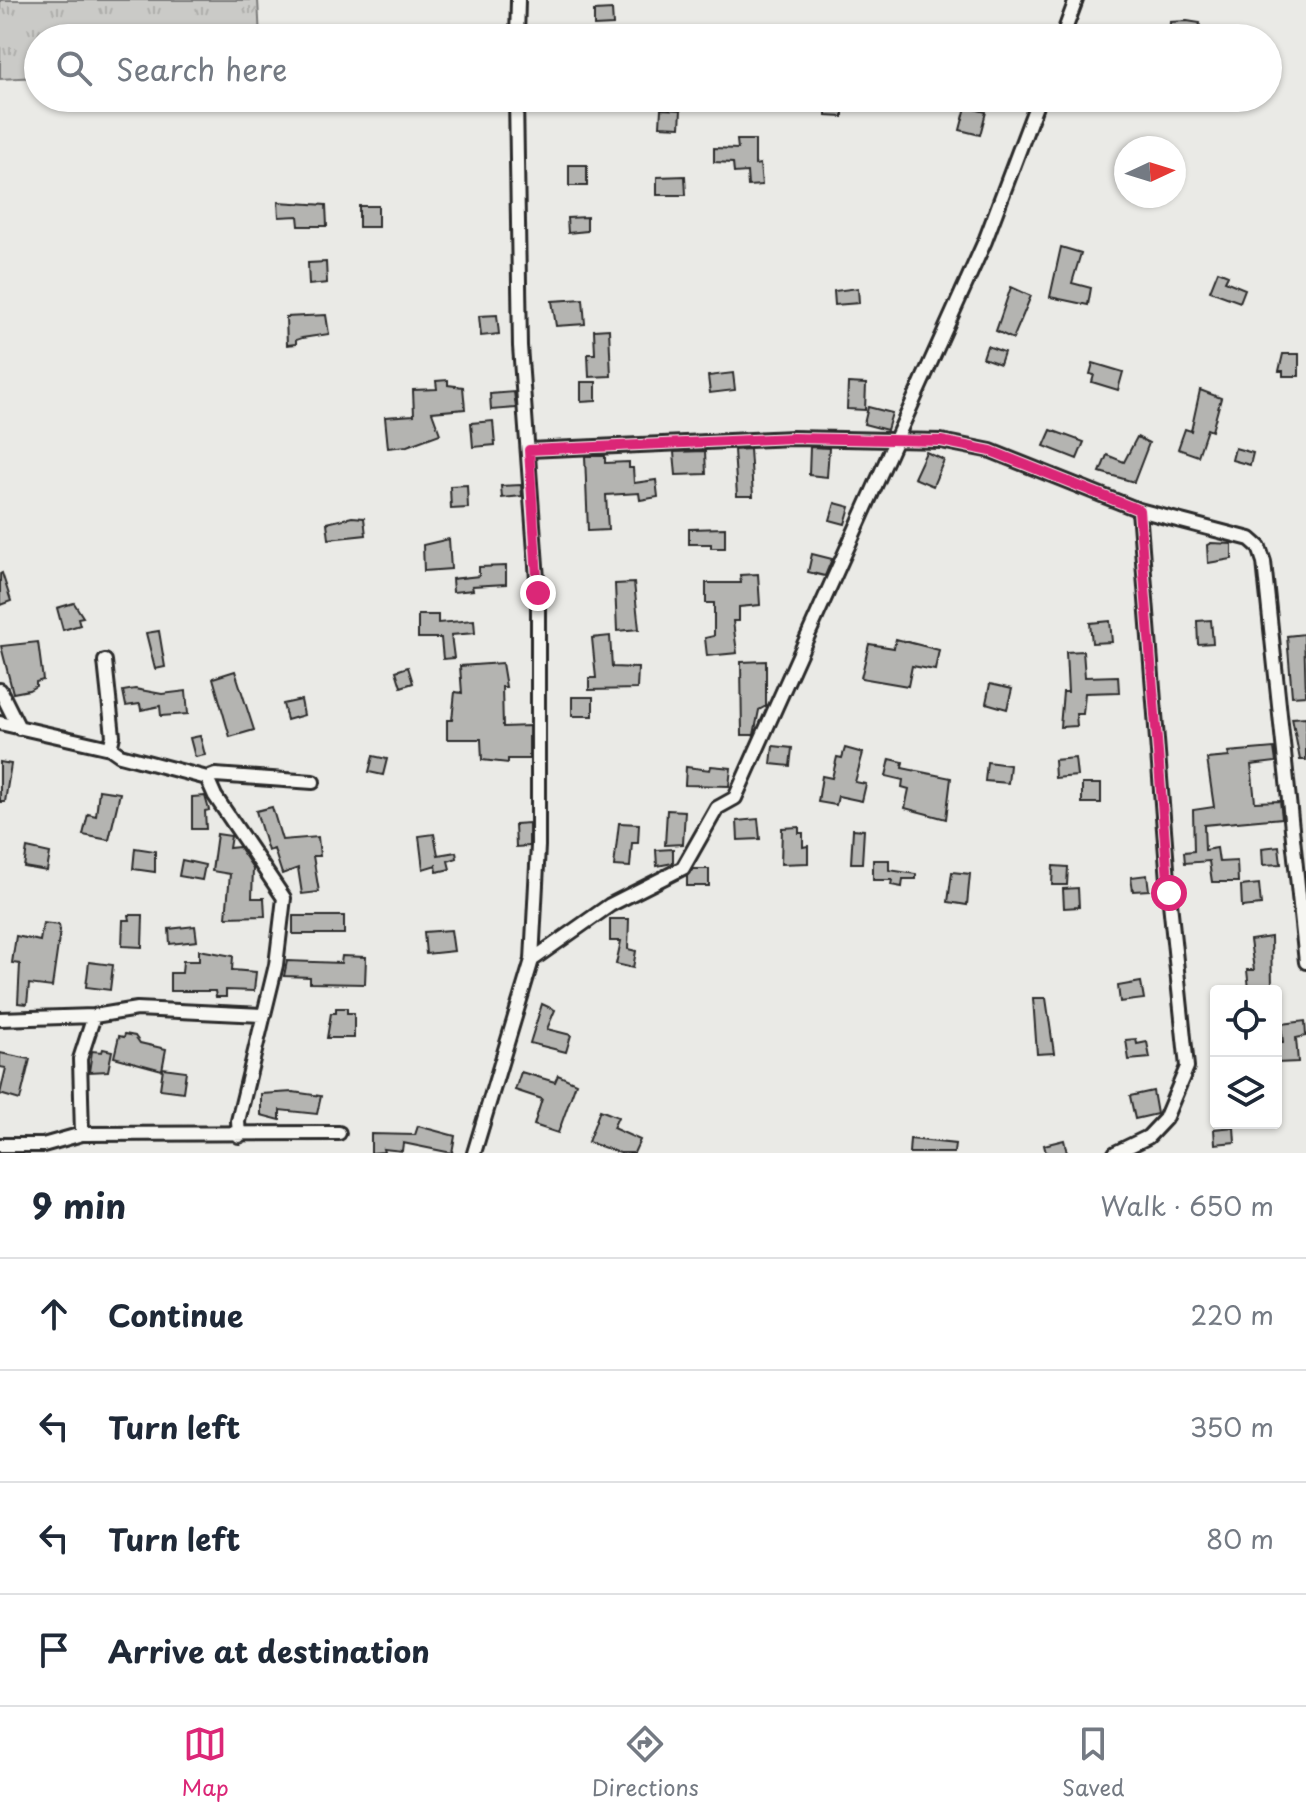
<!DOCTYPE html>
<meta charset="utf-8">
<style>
body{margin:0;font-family:"Playpen Sans",sans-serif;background:#f6f6f7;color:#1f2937}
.controls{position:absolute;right:24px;bottom:24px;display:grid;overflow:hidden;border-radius:8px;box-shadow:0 2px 6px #0004}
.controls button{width:72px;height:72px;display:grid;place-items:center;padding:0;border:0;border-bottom:2px solid #e0e1e3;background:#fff;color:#1f2937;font:40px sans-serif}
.compass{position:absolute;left:1114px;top:136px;width:72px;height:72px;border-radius:50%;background:#fff;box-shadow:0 2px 6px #0004;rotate:86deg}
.stop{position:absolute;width:24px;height:24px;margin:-18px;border:6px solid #db2777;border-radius:50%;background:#fff}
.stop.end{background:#db2777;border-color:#fff;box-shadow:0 2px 8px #0008}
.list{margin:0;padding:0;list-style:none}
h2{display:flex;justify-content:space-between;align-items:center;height:104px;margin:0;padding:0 32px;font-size:34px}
h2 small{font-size:26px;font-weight:400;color:#747a83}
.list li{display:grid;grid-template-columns:52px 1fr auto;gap:24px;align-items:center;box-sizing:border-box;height:112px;padding:0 32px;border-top:2px solid #e0e1e3}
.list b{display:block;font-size:30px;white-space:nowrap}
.list em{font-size:26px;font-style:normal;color:#747a83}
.icon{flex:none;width:44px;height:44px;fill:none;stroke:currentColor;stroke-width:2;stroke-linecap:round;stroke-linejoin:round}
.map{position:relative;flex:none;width:1306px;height:1153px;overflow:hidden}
.search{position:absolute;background:#fff;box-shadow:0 2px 6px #0004;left:24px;right:24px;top:24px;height:88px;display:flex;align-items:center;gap:20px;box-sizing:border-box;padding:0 28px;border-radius:44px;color:#747a83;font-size:30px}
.sheet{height:552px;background:#fff}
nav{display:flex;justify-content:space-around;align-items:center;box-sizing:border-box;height:112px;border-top:2px solid #e0e1e3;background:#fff;font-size:22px;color:#747a83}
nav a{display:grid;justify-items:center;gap:4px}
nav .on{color:#db2777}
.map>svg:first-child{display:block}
</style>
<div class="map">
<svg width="1306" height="1153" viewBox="0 0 1306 1153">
<defs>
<pattern id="grass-tufts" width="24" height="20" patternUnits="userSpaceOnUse" patternTransform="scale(2)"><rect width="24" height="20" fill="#cacac7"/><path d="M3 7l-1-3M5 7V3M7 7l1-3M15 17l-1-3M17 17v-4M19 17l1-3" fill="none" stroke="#aeaeab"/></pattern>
</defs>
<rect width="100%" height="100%" fill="#eaeae6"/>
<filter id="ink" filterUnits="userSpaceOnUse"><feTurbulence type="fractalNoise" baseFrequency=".0125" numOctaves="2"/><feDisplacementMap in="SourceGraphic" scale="16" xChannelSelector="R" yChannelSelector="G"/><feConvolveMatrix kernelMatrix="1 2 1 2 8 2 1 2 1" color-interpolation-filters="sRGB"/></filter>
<g filter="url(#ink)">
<path fill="url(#grass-tufts)" stroke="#7a7a79" stroke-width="2" d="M0 0H258L260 38H38V77L0 79Z"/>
<path fill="#b4b4b1" stroke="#2b2b2b" stroke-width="2" d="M612 10 613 25 594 26V11Z
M1187 21 1200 23 1197 37 1183 34V38H1169L1170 22Z
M843 98V117L826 116V109H820V100Z
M966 107 986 112 980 135 960 130Z
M661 109 681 110 680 127 660 126Z
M737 140H755V165L760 164 762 185 748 186 747 172 734 173 733 163 714 162V148L738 149Z
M569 165H587V186H569Z
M685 176 686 195H657V177Z
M278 202 326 205 327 226H299L298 216 279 217Z
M359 206H378V227H359Z
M587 217V231L568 233 567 218Z
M1061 247 1081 253 1072 283 1091 288 1088 305 1050 297Z
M326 262 327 283 309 285 308 263Z
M1218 271 1228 275 1225 281 1245 289 1240 302 1210 291Z
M1011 287 1031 296 1013 339 996 331Z
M858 288 859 303 835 305 834 291Z
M583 299 585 324 556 326 552 301Z
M326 315 329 334 302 338 296 340V344L287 345 286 317Z
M497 315 499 334 481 336 479 316Z
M609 329 611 376 589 377 588 354H595L594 330Z
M987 346 1004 352 1000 364 983 358Z
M1283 354H1299V376H1283V371H1279Z
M1093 363 1123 372 1118 390 1092 382 1094 375 1090 374Z
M733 373 735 390 710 393 708 376Z
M448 380V385L463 387 465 409 432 412 440 434 407 446 388 448 385 417 414 415 413 390 437 389 436 381Z
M581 382H596V401L581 402Z
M848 383 866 384 865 410 847 409Z
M1200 390 1221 398 1212 431 1207 429 1198 456 1178 449 1185 429 1191 431Z
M514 392 516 408 491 410 490 394Z
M868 407 892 413 887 430 864 424Z
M493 421 495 445 473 447 471 423Z
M1051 430 1084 442 1077 459 1044 446Z
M1137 437 1149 443 1134 482 1100 472 1107 455 1124 462Z
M810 447 829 448 827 477 809 475Z
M1235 448 1253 453 1250 465 1232 460Z
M750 449 753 496H737L734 450Z
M705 451 706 474 676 475 674 452Z
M926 452 944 460 933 486 914 478Z
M585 456H605V463L629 462V468H633L634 483 656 480 658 497 640 500 639 493 606 495 608 530 588 531Z
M467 485 468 508 451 509 450 486Z
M521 485 522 496 502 498 501 486Z
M835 503 850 507 845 524 830 520Z
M352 517 364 518 366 535 329 539 327 523Z
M725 528V548H711V544H689V529Z
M449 539 451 569 424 571 423 545Z
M1211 543 1232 544V559L1208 563 1207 545Z
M812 554 832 559 825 576 808 572Z
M506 566V584L472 586 473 590 453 592 452 579 479 576V567Z
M2 573 11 601 0 605V574Z
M758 574 760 605 739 607V621H733L737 653 707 656 705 638 714 636V603H706V583H741L740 575Z
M634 583 639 629 617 631 615 584Z
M74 603 83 617 78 618 80 625 63 630 57 608Z
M418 615H438V623L474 620 475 633 451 635 454 658 443 659 441 638H418Z
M1211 620 1213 643 1198 644 1197 621Z
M1110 621 1112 642 1092 643 1090 623Z
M159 631 165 667 155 669 146 633Z
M1304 634 1306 695 1292 696 1287 636Z
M610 636 612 667 638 668 637 689 589 690V678H596L592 638Z
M896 639 939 650 935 670 912 666 908 686 861 678 869 644 894 648Z
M38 642 43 680 36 682V686L29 690 13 693 1 646Z
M1083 651 1085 677 1118 676 1119 692 1085 693 1083 714H1076L1077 726 1060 727 1063 692H1068L1066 652Z
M766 661V706L759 710 754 735H742L741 662Z
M502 663 506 687H502L503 727 529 726V759H508V763L482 760 481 739H447V720H452L455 692 462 693 460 666Z
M408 667 413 683 401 687 396 671Z
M235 671 254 730 230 737 213 678Z
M990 684 1012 689 1007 709 986 703Z
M135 689 162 694 186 691 188 714 161 716 160 706 141 710 140 704 126 706 123 691Z
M572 697H593V716H572Z
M301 700 304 715 287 720 283 704Z
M1306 717V760H1300L1292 718Z
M200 736 205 755 195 757 190 738Z
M773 746 792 748 790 766 771 764Z
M845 748 863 753 855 782 866 784 862 801 838 796 836 805 818 802 822 776 832 778 837 757 842 758Z
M1274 748 1276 762 1251 765 1255 802 1280 801 1282 818 1204 825 1205 850 1217 848 1219 862 1237 861 1238 882H1212L1209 861 1185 863 1184 852 1194 851 1193 810 1214 807 1207 759 1229 757 1228 752Z
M373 756 387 759 383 775 369 772Z
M1075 758 1077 776 1055 778 1054 760Z
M890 759 903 762 902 768 951 778 946 819 905 808 909 789 902 787 903 780 886 776Z
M0 762 11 764 5 802H0Z
M987 762 1010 765 1008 783 985 781Z
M711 766 731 768 729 786 685 785 686 767 710 770Z
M1082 784H1101V803H1082Z
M99 790 120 793 109 840 83 835 88 814 96 816Z
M205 796 209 810 205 811 206 829H192V797Z
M272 807 282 840 318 837 320 856H313L319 892 302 894 298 868 282 874 274 849 268 851 256 811Z
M667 810 685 811 683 844 665 845Z
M758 819 760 839 738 840 737 821Z
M529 823V846L516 847 515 824Z
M619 823 639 824 638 843H632L630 867 614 866Z
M799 827V833H803V847L808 846V863L781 864 782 828Z
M853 829 864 830 862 863H851Z
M217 834 231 836 229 848 239 847 253 868 252 898H264L265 916 226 917 230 874 212 871Z
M434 834 438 855 456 852 457 858 448 861 450 869 437 872 436 865 423 869 419 836Z
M1279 846 1281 864 1263 865 1262 848Z
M27 848 50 853 47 871 24 867Z
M135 848 155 851V872L133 869Z
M673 849V863L657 866 656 850Z
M182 860 205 865 202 880 179 876Z
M873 860H889V870L916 874V879H903L902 887 891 885 892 880H873Z
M1053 866 1068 867 1067 885H1052Z
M693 869H709V886H687V876Z
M952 872 970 874 967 905 948 902Z
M1147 875 1149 890 1133 891 1131 877Z
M1259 884 1261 905 1242 907 1241 886Z
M1078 888 1079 907 1064 908 1063 889Z
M129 915H143L142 947 122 946 123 920H130Z
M293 916H344V934H293Z
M610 919H629L628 949 636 951 633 968 616 964 621 941H610Z
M43 923 59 925 60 931 52 987 29 984 27 1004 18 1003 20 964 12 963 16 936 40 941Z
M195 926 197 941 170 944 169 929Z
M451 930 454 951 426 954 424 932Z
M1271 937 1272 987 1249 989 1247 970H1254L1250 940Z
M199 950 233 956 232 970 256 972 254 991 226 990V997H216L215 991H170V973H182L183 961H199Z
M342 956 366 957 365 984 310 983V977L284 976 287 961 341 963Z
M89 962 113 965 110 990 86 987Z
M1141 982 1144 999 1120 1002 1118 986Z
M1033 998H1046L1054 1053 1037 1054Z
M542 1004 555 1010 547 1029 571 1035 566 1052 530 1043Z
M336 1008H347V1013H354V1038H327L331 1013H336Z
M1305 1021 1306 1036 1296 1038 1298 1062 1276 1063V1042H1283L1281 1024Z
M125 1034 135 1036 140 1043 166 1049 162 1070 114 1057 119 1036 124 1037Z
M1136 1039 1137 1044 1147 1042 1150 1058 1129 1060 1126 1040Z
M103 1049 112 1051 108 1071 89 1072 92 1051 102 1052Z
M0 1053 30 1059 20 1100 0 1094 6 1068 0 1067Z
M163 1068 186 1071 183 1092 160 1089Z
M521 1072 555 1082 558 1075 576 1083 558 1133 534 1125 542 1099 515 1090Z
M1153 1091 1157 1114 1135 1119 1130 1096Z
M293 1092 321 1096 317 1114 280 1110V1120L261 1115V1094Z
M600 1110 618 1117 613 1128 640 1140 634 1153H620L588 1142Z
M418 1126 455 1136 452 1153 403 1143 402 1151 383 1149 384 1152 371 1153V1134L415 1135Z
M1234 1127 1235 1142 1215 1144 1214 1129Z
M910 1139 955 1144 954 1153H909Z
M1064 1140 1067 1153H1046L1044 1145Z"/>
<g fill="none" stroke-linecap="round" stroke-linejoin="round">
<g stroke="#2b2b2b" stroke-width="18">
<path id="minor" d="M517 38 518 0
M1062 38 1076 0
M529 450 793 438 941 441 991 451 1139 510 1250 539 1259 547 1264 562 1306 962
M105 661 113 736 110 748
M0 690 19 728
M0 723 110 748 120 755 207 778 215 775 313 782
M207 778 215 796 284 898 276 965 238 1121 239 1136
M532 960 610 905 683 868 717 808 735 798 985 241 1039 98
M0 1019 94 1016 137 1009 262 1015
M82 1134 80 1059 94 1016
M0 1145H43L82 1134 339 1133
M474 1153 532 960 538 846V593L520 346 516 98
M1115 1153 1148 1137 1165 1119 1187 1067 1169 893 1139 510"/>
</g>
<use href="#minor" stroke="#f6f6f2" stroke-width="12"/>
</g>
</g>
<g fill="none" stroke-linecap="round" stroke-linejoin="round" filter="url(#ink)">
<path stroke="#db2777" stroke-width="10" d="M538 593 529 450 793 438 941 441 991 451 1139 510 1169 893"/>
</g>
</svg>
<div class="controls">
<button><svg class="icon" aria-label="locate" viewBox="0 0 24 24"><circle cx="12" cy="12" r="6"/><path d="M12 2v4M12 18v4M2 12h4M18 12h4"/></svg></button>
<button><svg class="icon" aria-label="layers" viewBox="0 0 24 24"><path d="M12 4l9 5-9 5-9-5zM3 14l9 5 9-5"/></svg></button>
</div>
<svg class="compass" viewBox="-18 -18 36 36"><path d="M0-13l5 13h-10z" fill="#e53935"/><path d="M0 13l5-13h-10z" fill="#747a83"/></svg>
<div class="stop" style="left:1169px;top:893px"></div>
<div class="stop end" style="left:538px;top:593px"></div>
<div class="search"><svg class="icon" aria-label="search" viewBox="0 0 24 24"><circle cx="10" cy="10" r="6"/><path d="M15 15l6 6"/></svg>Search here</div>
</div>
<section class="sheet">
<h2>9 min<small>Walk · 650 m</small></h2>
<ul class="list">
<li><svg class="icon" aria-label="ahead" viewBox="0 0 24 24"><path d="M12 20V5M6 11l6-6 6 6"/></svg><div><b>Continue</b></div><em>220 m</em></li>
<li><svg class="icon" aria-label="left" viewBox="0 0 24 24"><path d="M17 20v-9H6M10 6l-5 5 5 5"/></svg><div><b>Turn left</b></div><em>350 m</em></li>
<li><svg class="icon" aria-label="left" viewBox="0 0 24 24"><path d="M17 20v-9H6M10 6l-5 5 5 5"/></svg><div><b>Turn left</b></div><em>80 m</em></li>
<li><svg class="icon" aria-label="arrive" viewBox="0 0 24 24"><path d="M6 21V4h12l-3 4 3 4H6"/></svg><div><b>Arrive at destination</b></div></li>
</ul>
</section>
<nav>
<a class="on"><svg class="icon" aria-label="map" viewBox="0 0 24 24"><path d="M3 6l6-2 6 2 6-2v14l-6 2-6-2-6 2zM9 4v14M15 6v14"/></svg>Map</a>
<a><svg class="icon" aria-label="directions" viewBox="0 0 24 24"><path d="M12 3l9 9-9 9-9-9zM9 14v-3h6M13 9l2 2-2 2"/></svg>Directions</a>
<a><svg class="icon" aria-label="saved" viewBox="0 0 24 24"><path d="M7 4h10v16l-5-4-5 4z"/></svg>Saved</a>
</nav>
